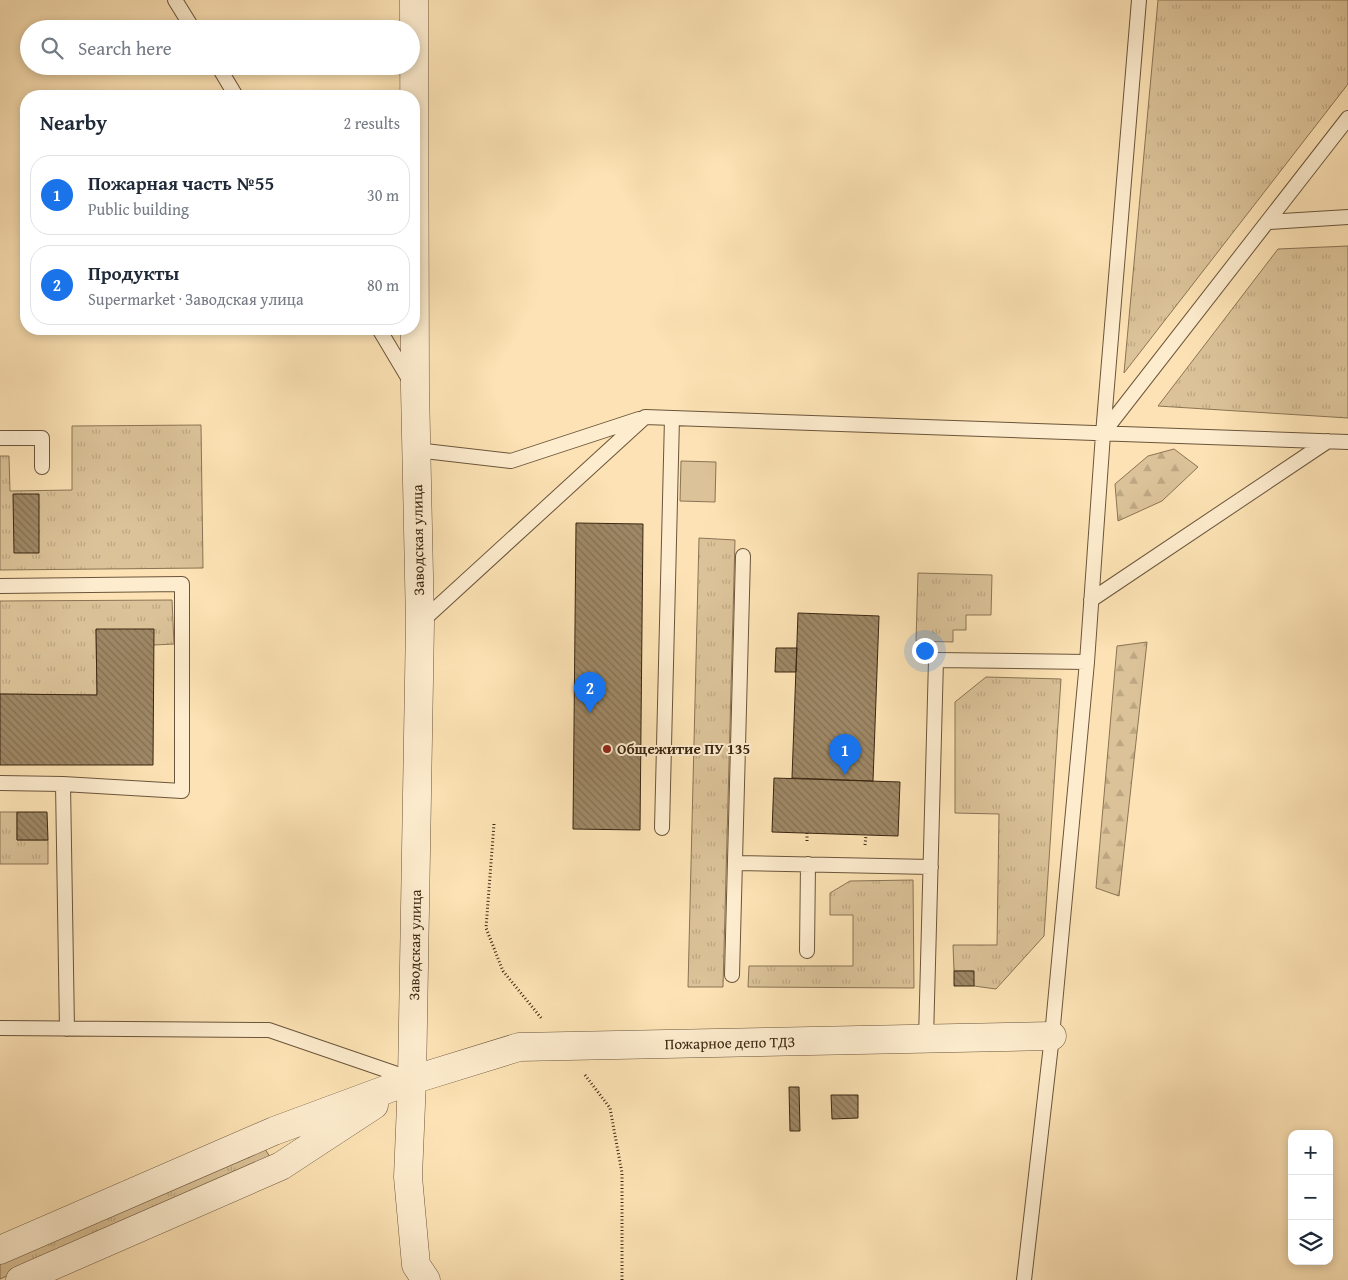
<!DOCTYPE html>
<meta charset="utf-8">
<style>
body{margin:0;font-family:"Gentium Book Plus",serif;background:#f2f2f3;color:#1f2937}
.controls{position:absolute;right:15px;bottom:15px;display:grid;overflow:hidden;border-radius:10px;box-shadow:0 2px 8px #0003}
.controls button{width:45px;height:45px;display:grid;place-items:center;padding:0;border:0;border-bottom:1px solid #e0e1e3;background:#fff;color:#1f2937;font:25px sans-serif}
.you{position:absolute;left:924px;top:650px;width:18px;height:18px;margin:-12px;border:4px solid #fff;border-radius:50%;background:#1a73e8;box-shadow:0 0 0 8px #1a73e833}
.badge{display:grid;place-items:center;width:32px;height:32px;border-radius:50%;background:#1a73e8;color:#fff;font-size:16px;font-weight:700}
.pin{position:absolute;translate:-50% -41px;filter:drop-shadow(0 1px 2px #0008)}
.pin::after{content:'';position:absolute;top:26px;width:18px;height:15px;background:inherit;clip-path:polygon(0 0,100% 0,50% 100%)}
.list{margin:0;padding:0;list-style:none}
h2{display:flex;justify-content:space-between;align-items:center;height:65px;margin:0;padding:0 20px;font-size:21px}
h2 small{font-size:16px;font-weight:400;color:#747a83}
.list li{display:grid;grid-template-columns:32px 1fr auto;gap:15px;align-items:center;box-sizing:border-box;height:80px;margin:0 10px 10px;padding:0 10px;border:1px solid #e0e1e3;border-radius:20px}
.list b{display:block;font-size:19px;white-space:nowrap}
.list p{margin:0;font-size:16px;white-space:nowrap;color:#747a83}
.list em{font-size:16px;font-style:normal;color:#747a83}
.icon{flex:none;width:28px;height:28px;fill:none;stroke:currentColor;stroke-width:2;stroke-linecap:round;stroke-linejoin:round}
.map{position:relative;flex:none;width:1348px;height:1280px;overflow:hidden}
.search{position:absolute;background:#fff;box-shadow:0 2px 8px #0003;left:20px;top:20px;width:400px;height:55px;display:flex;align-items:center;gap:12px;box-sizing:border-box;padding:0 18px;border-radius:28px;color:#747a83;font-size:19px}
.panel{position:absolute;background:#fff;box-shadow:0 2px 8px #0003;left:20px;top:90px;width:400px;height:245px;border-radius:20px}
.map>svg:first-child{display:block}
</style>
<div class="map">
<svg width="1348" height="1280" viewBox="0 0 1348 1280">
<defs>
<pattern id="grass-tufts" width="24" height="20" patternUnits="userSpaceOnUse" patternTransform="scale(1.25)"><rect width="24" height="20" fill="#dbc298"/><path d="M3 7l-1-3M5 7V3M7 7l1-3M15 17l-1-3M17 17v-4M19 17l1-3" fill="none" stroke="#bda782"/></pattern>
<pattern id="forest-firs" width="22" height="20" patternUnits="userSpaceOnUse" patternTransform="scale(1.25)"><rect width="22" height="20" fill="#dbc298"/><path d="M5 1l3.5 6h-7zM16 11l3.5 6h-7z" fill="#bda782"/></pattern>
<pattern id="building-back-hatch" width="6" height="6" patternUnits="userSpaceOnUse" patternTransform="scale(1.25)"><rect width="6" height="6" fill="#9f8866"/><path d="M-1 5l2 2M0 0l6 6M5-1l2 2" fill="none" stroke="#836f53"/></pattern>
</defs>
<rect width="100%" height="100%" fill="#fce2b4"/>
<filter id="stains"><feTurbulence type="fractalNoise" baseFrequency=".004" numOctaves="4"/><feColorMatrix values="0 0 0 0 .2 0 0 0 0 .09 0 0 0 0 .02 0 0 0 .5 -.17"/></filter>
<radialGradient id="worn" r=".72"><stop offset=".6" stop-color="#630" stop-opacity="0"/><stop offset="1" stop-color="#630" stop-opacity=".3"/></radialGradient>
<path fill="url(#grass-tufts)" stroke="#8b7454" d="M1158 0H1348V84L1124 373Z
M1348 246V418L1158 406 1278 249Z
M201 425 203 568 0 570V456H9L10 491 72 490V426Z
M699 538 735 540 723 987H688Z
M918 573 992 575 991 615H966V630H953V642L916 641Z
M172 600 174 644 154 645 96 630 97 695 0 694V601Z
M986 677 1061 679 1044 936 996 989 974 986 973 971H954L953 945H997L999 814 955 813V702Z
M0 812H17V840H48V864H0Z
M913 880 914 988 748 987 749 966H853V915H830V893L850 881Z
M263 1146 272 1160 0 1279V1261Z"/>
<path fill="url(#forest-firs)" stroke="#8b7454" d="M1174 449 1198 467 1162 501 1118 521 1115 484 1148 456Z
M1147 642 1119 896 1096 888 1117 646Z"/>
<path fill="#dbc298" stroke="#8b7454" d="M681 461 716 462 715 502 680 501Z"/>
<path fill="url(#building-back-hatch)" stroke="#3b2611" d="M13 494H39V553H14Z
M576 523 643 524 640 830 573 829Z
M798 613 879 616 873 781 792 778Z
M96 629H154L153 765H0V694L97 695Z
M776 648H797L796 672H775Z
M774 778 900 782 898 836 772 832Z
M17 812H47L48 840H17Z
M954 971H974V986H954Z
M789 1087H799L800 1131H790Z
M831 1095H858V1118L832 1119Z"/>
<g fill="none" stroke-linecap="round" stroke-linejoin="round">
<g stroke="#6b553a" stroke-width="16">
<path id="lane" d="M175 0 193 29
M218 66 236 96
M1268 222 1348 217
M379 329 410 381
M1103 433 1348 118
M0 438H42V467
M416 450 511 461 639 419
M0 586 182 584V791L63 784
M1091 600 1328 441
M421 622 645 417 1348 442
M0 783 63 784 67 1029
M662 828 672 418
M735 863 931 867
M807 951 808 864
M732 975 743 556
M0 1028 269 1030 409 1078
M926 1039 936 660 1087 662
M1024 1280 1052 1036 1087 662 1103 434 1139 0"/>
</g>
<g stroke="#6b553a" stroke-width="29">
<path id="street" d="M414 0 415 388 420 623 412 1080 408 1177 416 1265 426 1280
M0 1250 274 1131 412 1080 519 1047 1052 1036
M20 1280 281 1166 374 1105"/>
</g>
<path stroke="#3b2611" stroke-width="3" stroke-dasharray="1 2.5" stroke-linecap="butt" d="M494 824 486 928 503 971 542 1019
M807 833V843
M865 845 866 835
M585 1075 610 1108 622 1173V1280"/>
<use href="#lane" stroke="#fdecce" stroke-width="14"/>
<use href="#street" stroke="#fdecce" stroke-width="28"/>
</g>
<circle fill="#8f2418" stroke="#fdecce" stroke-width="2" cx="607" cy="749" r="5"/>
<g text-anchor="middle" stroke-width="4" stroke-linejoin="round" paint-order="stroke">
<g font-size="15" fill="#3b2611" stroke="#fdecce">
<text transform="translate(418 540) rotate(-91)" y="5">Заводская улица</text>
<text transform="translate(415 945) rotate(-89)" y="5">Заводская улица</text>
<text transform="translate(730 1043) rotate(-1)" y="5">Пожарное депо ТДЗ</text>
</g>
<g font-size="15" font-weight="bold" fill="#3b2611" stroke="#fdecce" text-anchor="start">
<text x="617" y="754">Общежитие ПУ 135</text>
</g>
</g>
<rect width="100%" height="100%" filter="url(#stains)"/>
<rect width="100%" height="100%" fill="url(#worn)"/>
</svg>
<div class="controls">
<button>+</button>
<button>−</button>
<button><svg class="icon" aria-label="layers" viewBox="0 0 24 24"><path d="M12 4l9 5-9 5-9-5zM3 14l9 5 9-5"/></svg></button>
</div>
<div class="you"></div>
<div class="pin badge" style="left:845px;top:775px">1</div>
<div class="pin badge" style="left:590px;top:713px">2</div>
<div class="search"><svg class="icon" aria-label="search" viewBox="0 0 24 24"><circle cx="10" cy="10" r="6"/><path d="M15 15l6 6"/></svg>Search here</div>
<section class="panel">
<h2>Nearby<small>2 results</small></h2>
<ul class="list">
<li><span class="badge">1</span><div><b>Пожарная часть №55</b><p>Public building</p></div><em>30 m</em></li>
<li><span class="badge">2</span><div><b>Продукты</b><p>Supermarket · Заводская улица</p></div><em>80 m</em></li>
</ul>
</section>
</div>
